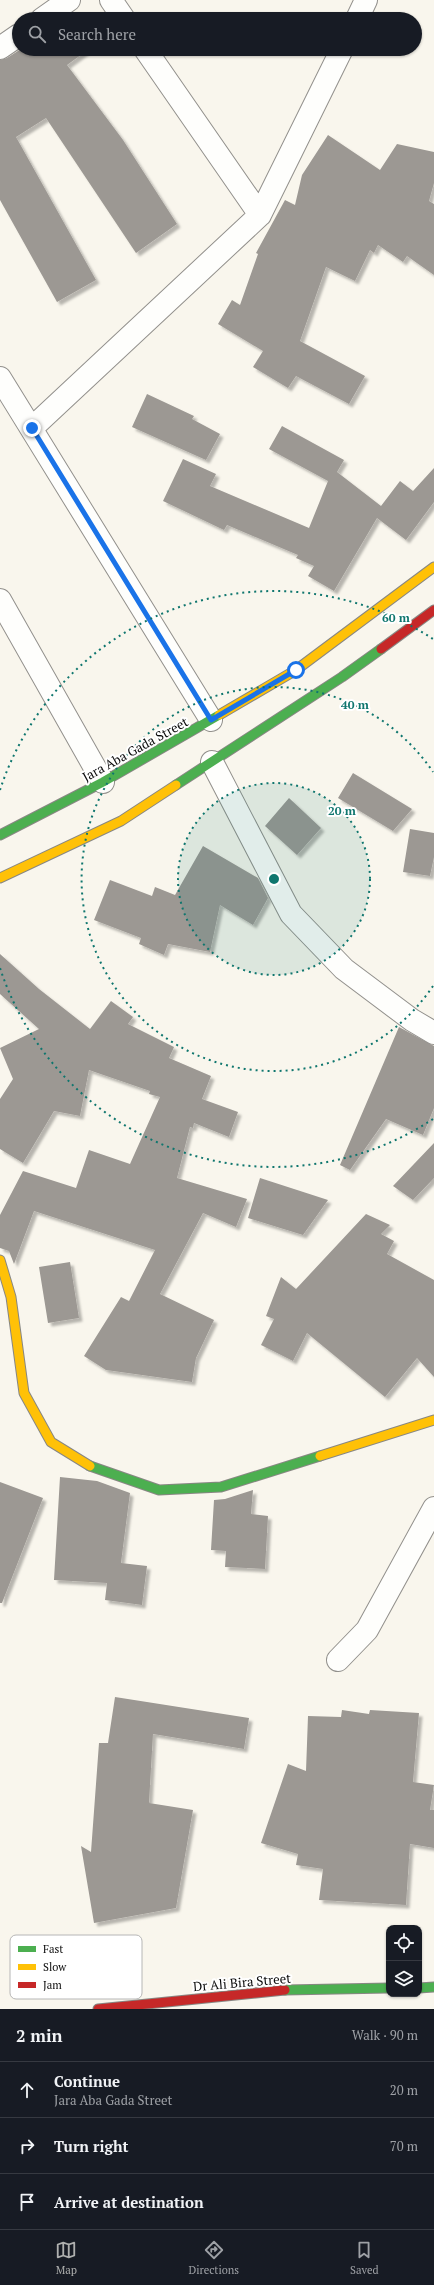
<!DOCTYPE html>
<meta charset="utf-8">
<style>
body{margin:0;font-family:"PT Serif",serif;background:#20242c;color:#f1f3f6}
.controls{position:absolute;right:12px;bottom:12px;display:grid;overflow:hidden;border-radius:8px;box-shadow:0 1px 3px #0004}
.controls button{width:36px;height:36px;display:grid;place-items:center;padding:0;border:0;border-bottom:1px solid #363941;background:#171b24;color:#f1f3f6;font:20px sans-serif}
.stop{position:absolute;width:12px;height:12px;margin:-9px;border:3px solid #1a73e8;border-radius:50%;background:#fff}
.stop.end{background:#1a73e8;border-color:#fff;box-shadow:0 1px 4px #0008}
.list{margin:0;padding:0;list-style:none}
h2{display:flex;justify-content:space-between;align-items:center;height:52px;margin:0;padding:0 16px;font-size:17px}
h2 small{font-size:13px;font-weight:400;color:#9ea1a6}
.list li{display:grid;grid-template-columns:26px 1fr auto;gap:12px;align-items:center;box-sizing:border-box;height:56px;padding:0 16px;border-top:1px solid #363941}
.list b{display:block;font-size:15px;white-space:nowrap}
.list p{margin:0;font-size:13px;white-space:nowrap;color:#9ea1a6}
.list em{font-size:13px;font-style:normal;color:#9ea1a6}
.icon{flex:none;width:22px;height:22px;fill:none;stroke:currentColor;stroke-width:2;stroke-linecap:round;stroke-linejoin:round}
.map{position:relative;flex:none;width:434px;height:2009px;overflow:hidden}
.search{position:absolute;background:#171b24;box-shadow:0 1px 3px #0004;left:12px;right:12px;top:12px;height:44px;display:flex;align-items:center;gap:10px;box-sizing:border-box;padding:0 14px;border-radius:22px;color:#9ea1a6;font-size:15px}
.sheet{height:220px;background:#171b24}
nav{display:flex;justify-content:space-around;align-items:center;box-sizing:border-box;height:56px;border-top:1px solid #363941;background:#171b24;font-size:11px;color:#9ea1a6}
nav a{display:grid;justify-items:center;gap:2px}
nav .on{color:#afb0af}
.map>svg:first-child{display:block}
</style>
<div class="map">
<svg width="434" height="2009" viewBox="0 0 434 2009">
<defs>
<filter id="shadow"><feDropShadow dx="3.5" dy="3.5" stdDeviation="1" flood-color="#0004"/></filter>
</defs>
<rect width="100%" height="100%" fill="#f9f6ed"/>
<path fill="#9c9893" filter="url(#shadow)" d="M21 49H89L67 65 123 140 177 224 136 253 46 118 16 137 96 280 57 302 0 200V60L7 58Z
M328 135 380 170 397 144 434 152V183L429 201 434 204V275L407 256 403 262 378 245 374 253 370 250 355 281 326 267 300 341 365 376 349 404 296 376 288 388 253 367 263 351 218 324 232 300 240 305 258 254 256 253 285 200 295 205 302 175Z
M147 394 194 416 192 419 220 434 206 460 132 427Z
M282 426 344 460 337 472 381 506 400 481 413 491 434 468V502L406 540 377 518 334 591 308 576 314 566 296 558 298 555 227 525 224 530 163 501 183 459 216 474 210 486 309 528 328 481 269 449Z
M353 773 412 809 393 831 338 798Z
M289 798 321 828 297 855 265 826Z
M410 829 434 833V857L430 876 403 872Z
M203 846 258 878 268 898 253 925 220 905 210 952 168 944 164 955 139 944 141 938 94 920 110 880 152 896 155 887 175 895Z
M0 954 39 989 90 1029 111 1001 133 1017 128 1024 174 1047 169 1058 211 1076 202 1099 238 1112 229 1137 194 1123 193 1128 190 1127 177 1178 247 1199 236 1227 203 1213 160 1294 214 1320 196 1358 192 1382 106 1370 84 1356 121 1297 129 1301 155 1250 34 1211 14 1264 9 1251 0 1248V1215L23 1171 76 1188 89 1150 130 1164 160 1097 149 1094 150 1091 89 1070 80 1116 54 1111 23 1163 0 1149V1099L13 1079 0 1048 39 1029 0 994Z
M399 1027 434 1046V1108L423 1135 386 1119 350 1170 340 1165Z
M434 1143V1178L413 1200 393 1186Z
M260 1178 328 1200 303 1235 248 1218Z
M366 1214 390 1225 381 1234 394 1241 387 1254 434 1280V1377L417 1358 385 1397 307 1333 293 1361 261 1345 274 1319 266 1316 281 1277 296 1289Z
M70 1262 79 1318 48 1323 39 1267Z
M60 1477 97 1481 130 1493 121 1563 147 1566 142 1605 105 1600 107 1583 54 1580Z
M0 1482 43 1498 2 1603H0Z
M253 1490 251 1514 268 1516 265 1569 225 1567 226 1551 211 1550 214 1500 225 1499Z
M115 1697 249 1718 244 1749 153 1734 149 1803 193 1810 176 1908 94 1923 81 1846 91 1852 99 1743H108Z
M342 1710 369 1714 370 1710 419 1713 413 1782 434 1785 430 1810H434V1848L410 1844 406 1905 319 1900 323 1869 296 1865 298 1854 261 1843 288 1764 306 1771 308 1716 341 1717Z"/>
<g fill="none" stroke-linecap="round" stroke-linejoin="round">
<g stroke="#92908c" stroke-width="24">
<path id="street" d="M111 0 124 19
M42 19 69 0
M357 19 366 0
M0 48 19 35
M145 49 260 215
M0 378 211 720
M32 428 260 215 342 49
M0 600 103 782
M212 762 291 914 344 969 412 1020 434 1033
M338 1660 367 1630 434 1508"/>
</g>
<g stroke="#888783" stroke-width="11">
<path id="fast" d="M176 785 342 677 381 649
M0 835 103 782 219 715
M90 1466 159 1490 221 1487 320 1456
M419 1988 434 1987
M285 1990 389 1988"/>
</g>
<g stroke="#888783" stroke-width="11">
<path id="slow" d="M219 715 296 670 434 567
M0 878 121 821 176 785
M0 1260 11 1297 24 1393 51 1442 90 1466
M320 1456 434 1420"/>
</g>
<g stroke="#888783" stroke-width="11">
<path id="jam" d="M381 649 434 610
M98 2009 285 1990"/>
</g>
<use href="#street" stroke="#fefefc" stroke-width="22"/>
<use href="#fast" stroke="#4caf50" stroke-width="9"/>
<use href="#slow" stroke="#ffc107" stroke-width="9"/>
<use href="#jam" stroke="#c62828" stroke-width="9"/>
</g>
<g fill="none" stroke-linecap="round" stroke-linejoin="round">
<path stroke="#1a73e8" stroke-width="5" d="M32 428 211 720 296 670"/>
</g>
<circle cx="274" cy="879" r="96" fill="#0f766e" fill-opacity=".12"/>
<g fill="none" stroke="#0f766e" stroke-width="2" stroke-dasharray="2 4">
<circle cx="274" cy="879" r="96"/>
<path d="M433 986A192 192 0 1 1 433 772"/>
<path d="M433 1119A288 288 0 0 1 0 968M0 790A288 288 0 0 1 433 639"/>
</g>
<g text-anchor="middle" stroke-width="4" stroke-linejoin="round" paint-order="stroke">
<g font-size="13" fill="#0a0a0a" stroke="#fff">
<text transform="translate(135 749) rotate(-29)" y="5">Jara Aba Gada Street</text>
<text transform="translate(242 1982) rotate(-5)" y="5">Dr Ali Bira Street</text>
</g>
</g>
<rect x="10" y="1935" width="132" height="64" rx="6" fill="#fff" stroke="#b6b6b6" stroke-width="1"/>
<rect x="18" y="1946" width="18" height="6" fill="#4caf50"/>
<rect x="18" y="1964" width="18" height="6" fill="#ffc107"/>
<rect x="18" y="1982" width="18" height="6" fill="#c62828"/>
<g font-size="11" fill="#0a0a0a">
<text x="43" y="1953">Fast</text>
<text x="43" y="1971">Slow</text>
<text x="43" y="1989">Jam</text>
</g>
<circle cx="274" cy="879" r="6" fill="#0f766e" stroke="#fff" stroke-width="2"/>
<g font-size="12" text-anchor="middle" font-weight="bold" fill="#0f766e" stroke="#fff" stroke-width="4" stroke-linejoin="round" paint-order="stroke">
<text x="396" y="622">60 m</text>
<text x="355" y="709">40 m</text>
<text x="342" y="815">20 m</text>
</g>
</svg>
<div class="controls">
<button><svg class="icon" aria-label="locate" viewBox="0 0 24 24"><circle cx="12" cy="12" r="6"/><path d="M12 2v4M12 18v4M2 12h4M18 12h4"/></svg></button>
<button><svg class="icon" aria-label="layers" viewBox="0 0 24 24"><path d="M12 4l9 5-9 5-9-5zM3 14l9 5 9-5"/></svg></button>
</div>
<div class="stop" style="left:296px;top:670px"></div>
<div class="stop end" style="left:32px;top:428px"></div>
<div class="search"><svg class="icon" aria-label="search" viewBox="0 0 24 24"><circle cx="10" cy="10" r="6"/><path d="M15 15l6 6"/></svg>Search here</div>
</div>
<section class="sheet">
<h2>2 min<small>Walk · 90 m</small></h2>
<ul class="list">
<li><svg class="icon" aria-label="ahead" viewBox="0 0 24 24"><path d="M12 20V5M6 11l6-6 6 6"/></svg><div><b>Continue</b><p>Jara Aba Gada Street</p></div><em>20 m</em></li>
<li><svg class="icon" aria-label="right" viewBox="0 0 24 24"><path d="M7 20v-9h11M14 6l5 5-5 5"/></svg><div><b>Turn right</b></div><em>70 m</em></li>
<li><svg class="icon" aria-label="arrive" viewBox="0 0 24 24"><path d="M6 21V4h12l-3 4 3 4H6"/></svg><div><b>Arrive at destination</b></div></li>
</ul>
</section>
<nav>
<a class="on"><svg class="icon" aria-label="map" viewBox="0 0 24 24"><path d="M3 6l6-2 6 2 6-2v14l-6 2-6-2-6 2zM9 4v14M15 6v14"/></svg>Map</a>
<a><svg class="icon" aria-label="directions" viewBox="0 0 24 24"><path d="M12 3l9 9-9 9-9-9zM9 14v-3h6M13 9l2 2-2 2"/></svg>Directions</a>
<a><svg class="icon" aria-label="saved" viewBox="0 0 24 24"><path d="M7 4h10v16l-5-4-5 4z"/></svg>Saved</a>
</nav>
